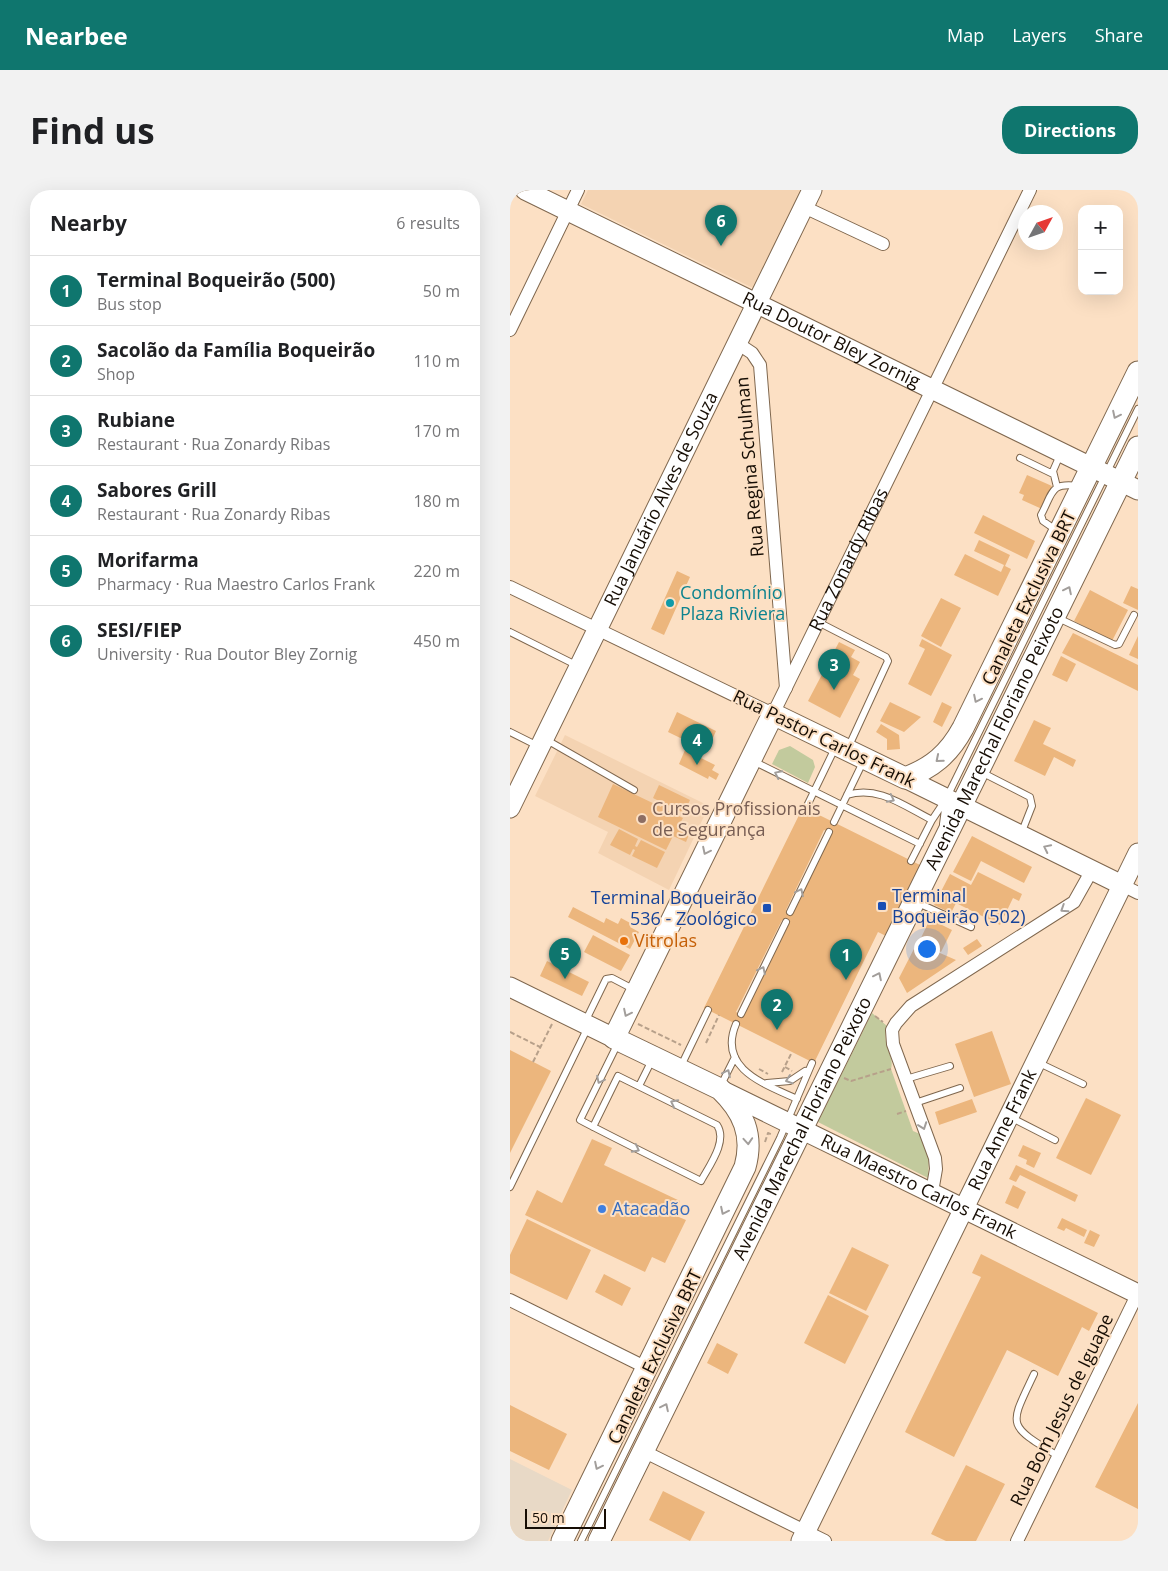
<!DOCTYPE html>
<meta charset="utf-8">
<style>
body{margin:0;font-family:"Open Sans",sans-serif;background:#f2f2f2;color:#202124}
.controls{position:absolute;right:15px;top:15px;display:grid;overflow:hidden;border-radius:10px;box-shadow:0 5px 20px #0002}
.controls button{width:45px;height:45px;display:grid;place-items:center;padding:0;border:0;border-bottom:1px solid #e0e0e0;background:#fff;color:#202124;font:25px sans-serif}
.compass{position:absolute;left:508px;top:15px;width:45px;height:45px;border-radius:50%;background:#fff;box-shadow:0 5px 20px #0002;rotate:50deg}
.scale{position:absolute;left:15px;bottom:12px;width:81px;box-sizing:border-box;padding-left:5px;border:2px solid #160d04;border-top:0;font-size:14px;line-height:18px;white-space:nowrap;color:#160d04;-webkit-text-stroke:4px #fce0c4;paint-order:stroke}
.you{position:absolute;left:416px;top:758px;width:18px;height:18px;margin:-12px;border:4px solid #fff;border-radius:50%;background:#1a73e8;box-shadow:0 0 0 8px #1a73e833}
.badge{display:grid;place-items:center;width:32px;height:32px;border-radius:50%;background:#0f766e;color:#fff;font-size:16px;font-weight:700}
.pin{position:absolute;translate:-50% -41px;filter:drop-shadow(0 1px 2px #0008)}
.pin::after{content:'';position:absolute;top:26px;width:18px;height:15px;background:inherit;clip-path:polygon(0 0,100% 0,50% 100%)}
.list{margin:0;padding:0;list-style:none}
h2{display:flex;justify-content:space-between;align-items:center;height:65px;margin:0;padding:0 20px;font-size:21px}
h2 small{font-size:16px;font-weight:400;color:#757577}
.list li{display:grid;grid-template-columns:32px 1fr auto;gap:15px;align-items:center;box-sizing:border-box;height:70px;padding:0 20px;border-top:1px solid #e0e0e0}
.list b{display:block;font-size:19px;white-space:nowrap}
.list p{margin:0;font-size:16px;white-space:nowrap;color:#757577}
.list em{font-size:16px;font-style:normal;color:#757577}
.map{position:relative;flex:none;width:628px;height:1351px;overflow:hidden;border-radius:20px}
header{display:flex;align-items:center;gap:30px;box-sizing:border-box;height:70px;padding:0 25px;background:#0f766e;color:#fff}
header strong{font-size:24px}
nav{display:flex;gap:28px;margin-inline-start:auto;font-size:18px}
.intro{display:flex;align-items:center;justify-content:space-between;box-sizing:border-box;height:120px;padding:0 30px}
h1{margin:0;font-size:35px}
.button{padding:12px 22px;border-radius:20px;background:#0f766e;color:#fff;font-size:18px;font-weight:700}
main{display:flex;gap:30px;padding:0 30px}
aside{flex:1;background:#fff;border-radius:20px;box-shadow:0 5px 20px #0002}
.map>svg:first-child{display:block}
</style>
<header>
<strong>Nearbee</strong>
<nav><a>Map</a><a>Layers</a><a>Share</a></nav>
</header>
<div class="intro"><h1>Find us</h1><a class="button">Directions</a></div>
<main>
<aside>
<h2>Nearby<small>6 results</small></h2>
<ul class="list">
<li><span class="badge">1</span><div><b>Terminal Boqueirão (500)</b><p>Bus stop</p></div><em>50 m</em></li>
<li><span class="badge">2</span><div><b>Sacolão da Família Boqueirão</b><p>Shop</p></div><em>110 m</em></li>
<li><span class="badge">3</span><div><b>Rubiane</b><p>Restaurant · Rua Zonardy Ribas</p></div><em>170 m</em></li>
<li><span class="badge">4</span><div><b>Sabores Grill</b><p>Restaurant · Rua Zonardy Ribas</p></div><em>180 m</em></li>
<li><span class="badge">5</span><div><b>Morifarma</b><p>Pharmacy · Rua Maestro Carlos Frank</p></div><em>220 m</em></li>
<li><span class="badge">6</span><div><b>SESI/FIEP</b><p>University · Rua Doutor Bley Zornig</p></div><em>450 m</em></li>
</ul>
</aside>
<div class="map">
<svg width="628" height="1351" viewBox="0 0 628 1351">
<rect width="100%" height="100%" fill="#fce0c4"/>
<path fill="#f4d3b2" d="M78 0H293L243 98 71 14Z
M55 545 199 616 159 700 88 663 98 642 25 606Z"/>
<path fill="#e8d9c6" d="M0 1269 62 1300 38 1351H0Z"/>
<path fill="#c2ca9d" d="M280 556 303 570 305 577 298 593 262 574 269 560Z
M362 823 377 836C371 856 385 865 381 879L403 941 410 944 419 967 418 988 308 932Z"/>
<path fill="#ecb67d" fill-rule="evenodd" d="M517 285 542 296 532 319 512 310 514 305 509 303Z
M473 325 525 351 517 369 464 343Z
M469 350 500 365 495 376 501 379 488 406 444 385 455 364 491 382 494 375 464 361Z
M167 381 180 387 154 445 141 439Z
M621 396 628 399V420L613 413Z
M580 400 618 420 602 451 564 431Z
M431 408 451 418 431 457 411 446Z
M563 443 628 475V501L552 463Z
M628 446V469L619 465Z
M412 449 442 465 421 506 398 494 415 459 409 456Z
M329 452 345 460 341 467 350 472 343 485 350 489 330 528 298 511Z
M551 466 566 474 557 492 542 485Z
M380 512 411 527 394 542 370 531Z
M432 512 442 517 432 537 423 532Z
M167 522 206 541 197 561 158 542Z
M524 530 541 538 533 554 566 570 563 577 544 567 535 586 504 571Z
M371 534 389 545 390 559 377 560V549L366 542Z
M175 560 205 575 202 580 209 584 206 590 199 586 198 589 169 574Z
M103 594 151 617 153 613 143 608 149 595 180 610 174 623 156 614 154 619 173 628 168 637 180 642 176 652 163 646 156 660 88 627Z
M293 617 410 675 376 746 368 742 304 873 194 818ZM314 640 322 643 283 723 276 720ZM272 730 279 733 233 826 226 822Z
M109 639 128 649 125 656 127 657 131 650 155 662 147 678 122 666 125 660 123 659 120 665 100 655Z
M462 646 522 677 514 693 471 671 461 691 443 682Z
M468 682 512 704 509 711 503 708 490 735 446 713 441 723 424 715 440 684 461 695Z
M63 717 94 733 96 728 108 734 111 728 122 734 120 737 129 742 120 759 58 727Z
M420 729 442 740 431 762 409 752Z
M83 745 120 765 111 781 74 762Z
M467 749 472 756 458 765 453 758Z
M407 753 446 770 397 803 389 788Z
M37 771 79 792 72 806 30 786Z
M482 841 501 894 464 907 445 854Z
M0 860 41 881 0 963Z
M576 908 611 925 581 985 546 968Z
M462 909 467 922 429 935 425 922Z
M82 949 102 958 94 975 170 1011 164 1025 176 1030 155 1073 142 1067 135 1082 15 1025 27 1000 52 1013Z
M513 955 531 963 524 978 516 974 517 970 508 966Z
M506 975 568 1005 565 1012 510 985 506 992 499 989Z
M503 995 516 1002 508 1019 495 1013Z
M552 1028 577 1040 574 1047 556 1038 554 1041 547 1038Z
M17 1029 81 1060 57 1110 0 1083V1065Z
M580 1040 590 1045 584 1057 574 1053Z
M342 1057 379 1075 356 1121 319 1103Z
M471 1064 588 1123 579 1141 572 1137 548 1186 497 1160 444 1267 395 1242 471 1087 462 1083Z
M94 1084 121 1098 112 1116 85 1102Z
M318 1105 359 1126 335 1174 294 1153Z
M207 1153 228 1164 218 1184 197 1173Z
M628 1213V1319L585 1297Z
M0 1215 57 1244 39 1280 0 1261Z
M456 1275 495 1294 466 1351H436L421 1344Z
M153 1301 195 1322 180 1351 139 1330Z"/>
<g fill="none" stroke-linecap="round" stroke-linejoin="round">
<g stroke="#7f674e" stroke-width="8">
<path id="lane" d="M510 268 543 284
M547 297 543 281 550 265
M546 340 533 331 531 325C543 303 540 292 568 296
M548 428 605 455 609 454 624 425
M308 432 376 467 378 471 338 558
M0 442 68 476
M0 542 28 556
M35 549 124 600
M243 571 410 654
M471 582 520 607 522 616 511 644
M337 605C368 595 394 616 422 630
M296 618 325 558
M324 632 353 572
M433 634 436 612
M401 671 422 630 436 609 628 219
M408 713 461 737
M280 722 319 642
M231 824 276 732
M75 832 96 789 102 788 125 800
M226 834C207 879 255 894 287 909
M527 872 573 894
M171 876 198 820
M396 889 440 876
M257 893 280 891 295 881
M211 895 225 867
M129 896 142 870
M405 913 450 898
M500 927 545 950
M83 937 108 886 207 935C218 951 199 976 191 991 151 971 110 951 70 930L108 853
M0 997 78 837
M524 1184C499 1237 496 1234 548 1266
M71 1351 270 948 302 873"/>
</g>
<g stroke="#7f674e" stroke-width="14">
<g id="street">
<path d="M294 17 373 54"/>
<path d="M0 140 68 0"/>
<path d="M227 153 242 163 250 175 276 498"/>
<path id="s1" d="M0 397 263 524 520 0"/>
<path d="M612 695 628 703"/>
<path d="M422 1002 426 979 425 968 383 854 382 840 386 833 401 816 564 712 582 680"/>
<path d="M0 1110 137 1178"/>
<path d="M133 1261 315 1351"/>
<path d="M507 1351 628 1103"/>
</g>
</g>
<g stroke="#7f674e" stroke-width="21">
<g id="secondary">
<path id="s2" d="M15 0 628 300"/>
<path d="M395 588 612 695"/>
<path id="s3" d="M0 618 302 0"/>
<path d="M0 797 104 848"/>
<path id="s4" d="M211 900 628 1104"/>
<path id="s5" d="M291 1351 628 663"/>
</g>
</g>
<g stroke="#7f674e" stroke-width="23">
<g id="primary">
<path d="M52 1351 235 977C244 945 233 921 210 899L104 848 263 524 395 588C422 578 439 564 453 538L628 182"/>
<path id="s6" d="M89 1351 628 257"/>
</g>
</g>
<path stroke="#b7a08a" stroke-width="2" stroke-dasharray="5 2.5" stroke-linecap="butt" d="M365 826 373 832
M128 834 171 855
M0 842 30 857
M196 853 209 825
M23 872 42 834
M275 877 282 881
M249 879 258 884
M272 882 282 862
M334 888 341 891 381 879
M387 924 396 921
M255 952 258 943 263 945"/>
<use href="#lane" stroke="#fff" stroke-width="6"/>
<use href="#street" stroke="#fff" stroke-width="12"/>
<use href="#secondary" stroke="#fff" stroke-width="19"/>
<use href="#primary" stroke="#fff" stroke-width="21"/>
</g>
<defs><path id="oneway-chevron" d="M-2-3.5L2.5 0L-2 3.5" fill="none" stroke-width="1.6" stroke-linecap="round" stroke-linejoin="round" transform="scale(1.25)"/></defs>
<g stroke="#a29e9b">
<use href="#oneway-chevron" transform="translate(606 225) rotate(116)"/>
<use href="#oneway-chevron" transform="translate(558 400) rotate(-64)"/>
<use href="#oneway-chevron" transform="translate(467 509) rotate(116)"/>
<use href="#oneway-chevron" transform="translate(429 569) rotate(140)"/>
<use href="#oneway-chevron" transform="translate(268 584) rotate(-154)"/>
<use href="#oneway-chevron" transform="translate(381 609) rotate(27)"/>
<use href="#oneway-chevron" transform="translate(537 658) rotate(-154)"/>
<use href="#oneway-chevron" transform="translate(196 661) rotate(116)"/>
<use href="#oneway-chevron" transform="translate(290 702) rotate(-64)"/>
<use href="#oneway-chevron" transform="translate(554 719) rotate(147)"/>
<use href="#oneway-chevron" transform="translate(252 780) rotate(-64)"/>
<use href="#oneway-chevron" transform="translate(368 786) rotate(-64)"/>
<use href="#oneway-chevron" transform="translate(117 823) rotate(116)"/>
<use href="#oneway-chevron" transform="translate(217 883) rotate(-64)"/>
<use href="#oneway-chevron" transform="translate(90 890) rotate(116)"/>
<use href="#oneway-chevron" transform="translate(279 890) rotate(161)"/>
<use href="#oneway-chevron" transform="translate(164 913) rotate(-153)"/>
<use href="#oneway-chevron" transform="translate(413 936) rotate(70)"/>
<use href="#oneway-chevron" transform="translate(238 951) rotate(86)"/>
<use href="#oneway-chevron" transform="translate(126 959) rotate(27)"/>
<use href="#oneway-chevron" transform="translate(214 1021) rotate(116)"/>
<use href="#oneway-chevron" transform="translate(155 1217) rotate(-64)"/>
<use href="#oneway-chevron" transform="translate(88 1276) rotate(116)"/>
</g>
<circle fill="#0f9aa8" stroke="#fce0c4" stroke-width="2" cx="160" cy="413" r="5"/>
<circle fill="#8d6e63" stroke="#fce0c4" stroke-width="2" cx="132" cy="629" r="5"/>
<g fill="#1a4fb4" stroke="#fce0c4" stroke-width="2">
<rect x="367" y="711" width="10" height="10" rx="2.5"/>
<rect x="252" y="713" width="10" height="10" rx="2.5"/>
</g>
<circle fill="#e8710a" stroke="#fce0c4" stroke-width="2" cx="114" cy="751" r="5"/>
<circle fill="#3f7fe0" stroke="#fce0c4" stroke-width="2" cx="92" cy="1019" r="5"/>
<g text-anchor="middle" stroke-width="4" stroke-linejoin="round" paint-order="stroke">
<g font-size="18" fill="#160d04" stroke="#fce0c4">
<text dy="6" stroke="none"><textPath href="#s2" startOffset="341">Rua Doutor Bley Zornig</textPath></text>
<text transform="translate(240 277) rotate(-95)" y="6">Rua Regina Schulman</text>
<text dy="6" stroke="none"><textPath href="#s3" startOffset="344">Rua Januário Alves de Souza</textPath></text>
<text dy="6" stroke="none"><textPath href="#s1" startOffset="464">Rua Zonardy Ribas</textPath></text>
<text transform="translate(519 408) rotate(-64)" y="6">Canaleta Exclusiva BRT</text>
<text transform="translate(314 549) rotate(26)" y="6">Rua Pastor Carlos Frank</text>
<text dy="6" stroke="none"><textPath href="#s6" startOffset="895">Avenida Marechal Floriano Peixoto</textPath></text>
<text dy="6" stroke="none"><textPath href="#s6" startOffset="460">Avenida Marechal Floriano Peixoto</textPath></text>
<text dy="6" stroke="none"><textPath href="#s5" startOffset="458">Rua Anne Frank</textPath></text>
<text dy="6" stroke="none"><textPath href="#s4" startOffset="220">Rua Maestro Carlos Frank</textPath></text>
<text transform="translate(145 1167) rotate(-64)" y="6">Canaleta Exclusiva BRT</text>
<text transform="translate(552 1220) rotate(-64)" y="6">Rua Bom Jesus de Iguape</text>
</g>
<g font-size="18" fill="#0d838f" stroke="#fce0c4" text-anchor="start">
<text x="170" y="409">Condomínio<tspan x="170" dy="21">Plaza Riviera</tspan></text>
</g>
<g font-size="18" fill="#785e54" stroke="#fce0c4" text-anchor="start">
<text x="142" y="625">Cursos Profissionais<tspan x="142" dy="21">de Segurança</tspan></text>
</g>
<g font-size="18" fill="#164399" stroke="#fce0c4" text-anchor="start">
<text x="382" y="712">Terminal<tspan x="382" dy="21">Boqueirão (502)</tspan></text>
<text x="247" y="714" text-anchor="end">Terminal Boqueirão<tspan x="247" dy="21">536 - Zoológico</tspan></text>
</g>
<g font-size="18" fill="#c56008" stroke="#fce0c4" text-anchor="start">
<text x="124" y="757">Vitrolas</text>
</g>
<g font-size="18" fill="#366cbe" stroke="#fce0c4" text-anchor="start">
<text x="102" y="1025">Atacadão</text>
</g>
</g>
</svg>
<div class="controls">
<button>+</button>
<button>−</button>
</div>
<svg class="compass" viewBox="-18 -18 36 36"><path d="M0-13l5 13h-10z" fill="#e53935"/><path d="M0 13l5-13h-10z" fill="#757577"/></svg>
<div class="scale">50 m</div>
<div class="you"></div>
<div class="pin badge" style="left:336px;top:790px">1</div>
<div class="pin badge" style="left:267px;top:840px">2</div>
<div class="pin badge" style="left:324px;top:500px">3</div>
<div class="pin badge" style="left:187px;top:575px">4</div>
<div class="pin badge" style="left:55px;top:789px">5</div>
<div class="pin badge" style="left:211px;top:56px">6</div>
</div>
</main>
